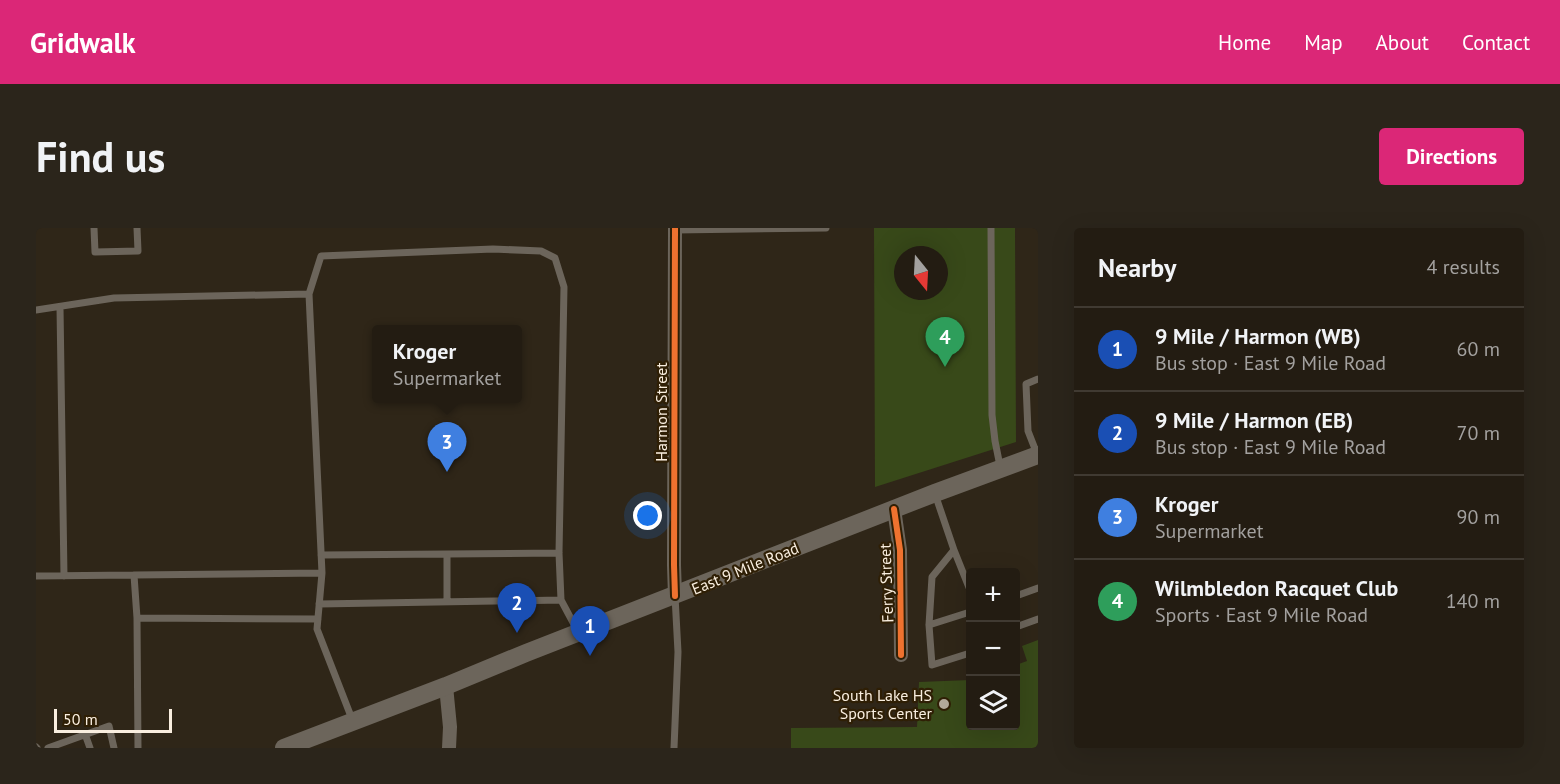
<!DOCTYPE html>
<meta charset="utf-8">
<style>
body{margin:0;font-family:"PT Sans",sans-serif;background:#2b251b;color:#f1f3f6}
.controls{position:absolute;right:18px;bottom:18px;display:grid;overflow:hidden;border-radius:6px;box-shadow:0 6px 24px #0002}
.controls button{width:54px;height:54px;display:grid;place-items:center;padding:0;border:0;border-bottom:2px solid #403a32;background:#231c12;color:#f1f3f6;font:30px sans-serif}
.compass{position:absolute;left:858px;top:18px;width:54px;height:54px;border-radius:50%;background:#231c12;box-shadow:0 6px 24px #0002;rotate:162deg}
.scale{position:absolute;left:18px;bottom:15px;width:118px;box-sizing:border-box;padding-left:6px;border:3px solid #f9eedf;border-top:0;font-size:16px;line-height:21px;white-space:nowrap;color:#f9eedf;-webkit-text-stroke:4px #2f1f05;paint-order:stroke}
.you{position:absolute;left:612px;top:288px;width:21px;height:21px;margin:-15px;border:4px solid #fff;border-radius:50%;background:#1a73e8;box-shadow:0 0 0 9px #1a73e833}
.badge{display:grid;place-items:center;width:39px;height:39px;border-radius:50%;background:#db2777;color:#fff;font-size:20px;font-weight:700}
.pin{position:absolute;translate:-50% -50px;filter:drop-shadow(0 2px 3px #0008)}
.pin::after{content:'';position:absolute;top:32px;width:21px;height:18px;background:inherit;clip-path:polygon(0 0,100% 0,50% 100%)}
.popup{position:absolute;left:336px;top:97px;width:150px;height:78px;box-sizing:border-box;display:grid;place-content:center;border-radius:6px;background:#231c12;filter:drop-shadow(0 2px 4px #0005);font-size:20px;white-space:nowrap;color:#a3a19f}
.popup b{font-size:22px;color:#f1f3f6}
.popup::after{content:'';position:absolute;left:50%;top:100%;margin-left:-12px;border:12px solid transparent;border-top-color:#231c12}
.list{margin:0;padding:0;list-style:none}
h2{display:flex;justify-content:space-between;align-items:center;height:78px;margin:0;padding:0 24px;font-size:26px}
h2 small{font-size:20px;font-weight:400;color:#a3a19f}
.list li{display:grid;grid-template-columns:39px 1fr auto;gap:18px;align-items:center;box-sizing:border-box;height:84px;padding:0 24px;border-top:2px solid #403a32}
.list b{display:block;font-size:22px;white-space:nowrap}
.list p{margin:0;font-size:20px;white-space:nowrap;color:#a3a19f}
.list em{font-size:20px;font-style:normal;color:#a3a19f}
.icon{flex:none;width:33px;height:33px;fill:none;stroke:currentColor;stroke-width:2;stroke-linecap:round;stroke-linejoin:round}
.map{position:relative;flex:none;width:1002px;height:520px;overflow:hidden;border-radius:6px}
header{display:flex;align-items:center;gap:36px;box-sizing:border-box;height:84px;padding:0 30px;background:#db2777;color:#fff}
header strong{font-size:28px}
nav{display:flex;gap:33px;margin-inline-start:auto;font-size:21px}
.intro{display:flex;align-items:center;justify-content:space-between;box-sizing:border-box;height:144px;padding:0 36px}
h1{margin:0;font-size:42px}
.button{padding:15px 27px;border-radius:6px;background:#db2777;color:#fff;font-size:21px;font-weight:700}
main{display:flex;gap:36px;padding:0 36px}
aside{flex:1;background:#231c12;border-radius:6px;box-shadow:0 6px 24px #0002}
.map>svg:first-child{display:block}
</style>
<header>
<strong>Gridwalk</strong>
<nav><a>Home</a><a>Map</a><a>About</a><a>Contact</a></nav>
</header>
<div class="intro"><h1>Find us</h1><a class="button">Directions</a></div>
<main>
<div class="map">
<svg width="1002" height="520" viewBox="0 0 1002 520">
<rect width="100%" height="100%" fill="#2f2618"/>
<path fill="#384919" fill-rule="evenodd" d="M838 0H979L980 214 839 259ZM867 27H903V63H867Z
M1002 412V520H755V500L881 499 883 454 934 452V497H980V437L991 433 986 418Z"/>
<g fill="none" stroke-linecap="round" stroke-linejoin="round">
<path stroke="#6c655b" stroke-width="7" d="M58 0 59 24 102 23 101 0
M955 0 956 187 959 213 964 238
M639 2 790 0
M273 66 285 28 457 21 505 23 519 30 528 59 523 325 525 372
M24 79 28 348
M0 82 78 70 273 66 286 345 281 401 316 491
M1001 226 992 203 990 156 1002 151
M899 266 918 322 896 349 893 397 896 437 934 425
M918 322 934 362
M285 327 523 325
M98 347 101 390 102 520
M0 348 286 345
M980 368 1002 360
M411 374V326
M283 376 525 372 541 402
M101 390 282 391
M893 397 934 384
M980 399 1002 391
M49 506 54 520
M0 519 1 520
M12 520 73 498 78 520
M638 520 642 424 639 368"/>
<path stroke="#6c655b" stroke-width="14" d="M639 0 638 337 639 368
M858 281 864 322 865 427
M410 458 414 499 413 520"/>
<path stroke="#6c655b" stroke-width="18" d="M248 520 410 458 490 425 899 265 1002 227"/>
<g stroke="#2f1f05" stroke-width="10">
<path id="cycleway" d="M639 0 638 337 639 368
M858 281 864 322 865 427"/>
</g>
<use href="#cycleway" stroke="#ef722f" stroke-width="6"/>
</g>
<circle fill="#b2a899" stroke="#2f1f05" stroke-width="2" cx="908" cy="476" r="6"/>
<g text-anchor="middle" stroke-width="4.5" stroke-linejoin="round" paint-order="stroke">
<g font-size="16" fill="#f9eedf" stroke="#2f1f05">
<text transform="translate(625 184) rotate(-90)" y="6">Harmon Street</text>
<text transform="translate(709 340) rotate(-22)" y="6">East 9 Mile Road</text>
<text transform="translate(850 355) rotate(-92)" y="6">Ferry Street</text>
</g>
<g font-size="16" fill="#f9eedf" stroke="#2f1f05" text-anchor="end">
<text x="896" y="473">South Lake HS<tspan x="896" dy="18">Sports Center</tspan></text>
</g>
</g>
</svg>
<div class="controls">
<button>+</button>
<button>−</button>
<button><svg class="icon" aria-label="layers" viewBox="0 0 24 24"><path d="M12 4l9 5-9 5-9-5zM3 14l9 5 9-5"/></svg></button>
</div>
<svg class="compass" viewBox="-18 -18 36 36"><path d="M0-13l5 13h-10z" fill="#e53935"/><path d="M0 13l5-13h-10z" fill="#a3a19f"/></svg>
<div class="scale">50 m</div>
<div class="you"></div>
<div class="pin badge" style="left:554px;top:428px;background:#1a4fb4">1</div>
<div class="pin badge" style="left:481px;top:405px;background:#1a4fb4">2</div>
<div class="pin badge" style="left:411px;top:244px;background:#3f7fe0">3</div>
<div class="popup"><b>Kroger</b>Supermarket</div>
<div class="pin badge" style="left:909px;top:139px;background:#2e9e5b">4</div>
</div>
<aside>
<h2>Nearby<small>4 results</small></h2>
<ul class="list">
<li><span class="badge" style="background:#1a4fb4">1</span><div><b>9 Mile / Harmon (WB)</b><p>Bus stop · East 9 Mile Road</p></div><em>60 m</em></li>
<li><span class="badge" style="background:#1a4fb4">2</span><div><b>9 Mile / Harmon (EB)</b><p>Bus stop · East 9 Mile Road</p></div><em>70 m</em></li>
<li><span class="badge" style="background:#3f7fe0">3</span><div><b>Kroger</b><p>Supermarket</p></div><em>90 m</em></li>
<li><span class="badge" style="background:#2e9e5b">4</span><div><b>Wilmbledon Racquet Club</b><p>Sports · East 9 Mile Road</p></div><em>140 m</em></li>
</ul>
</aside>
</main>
